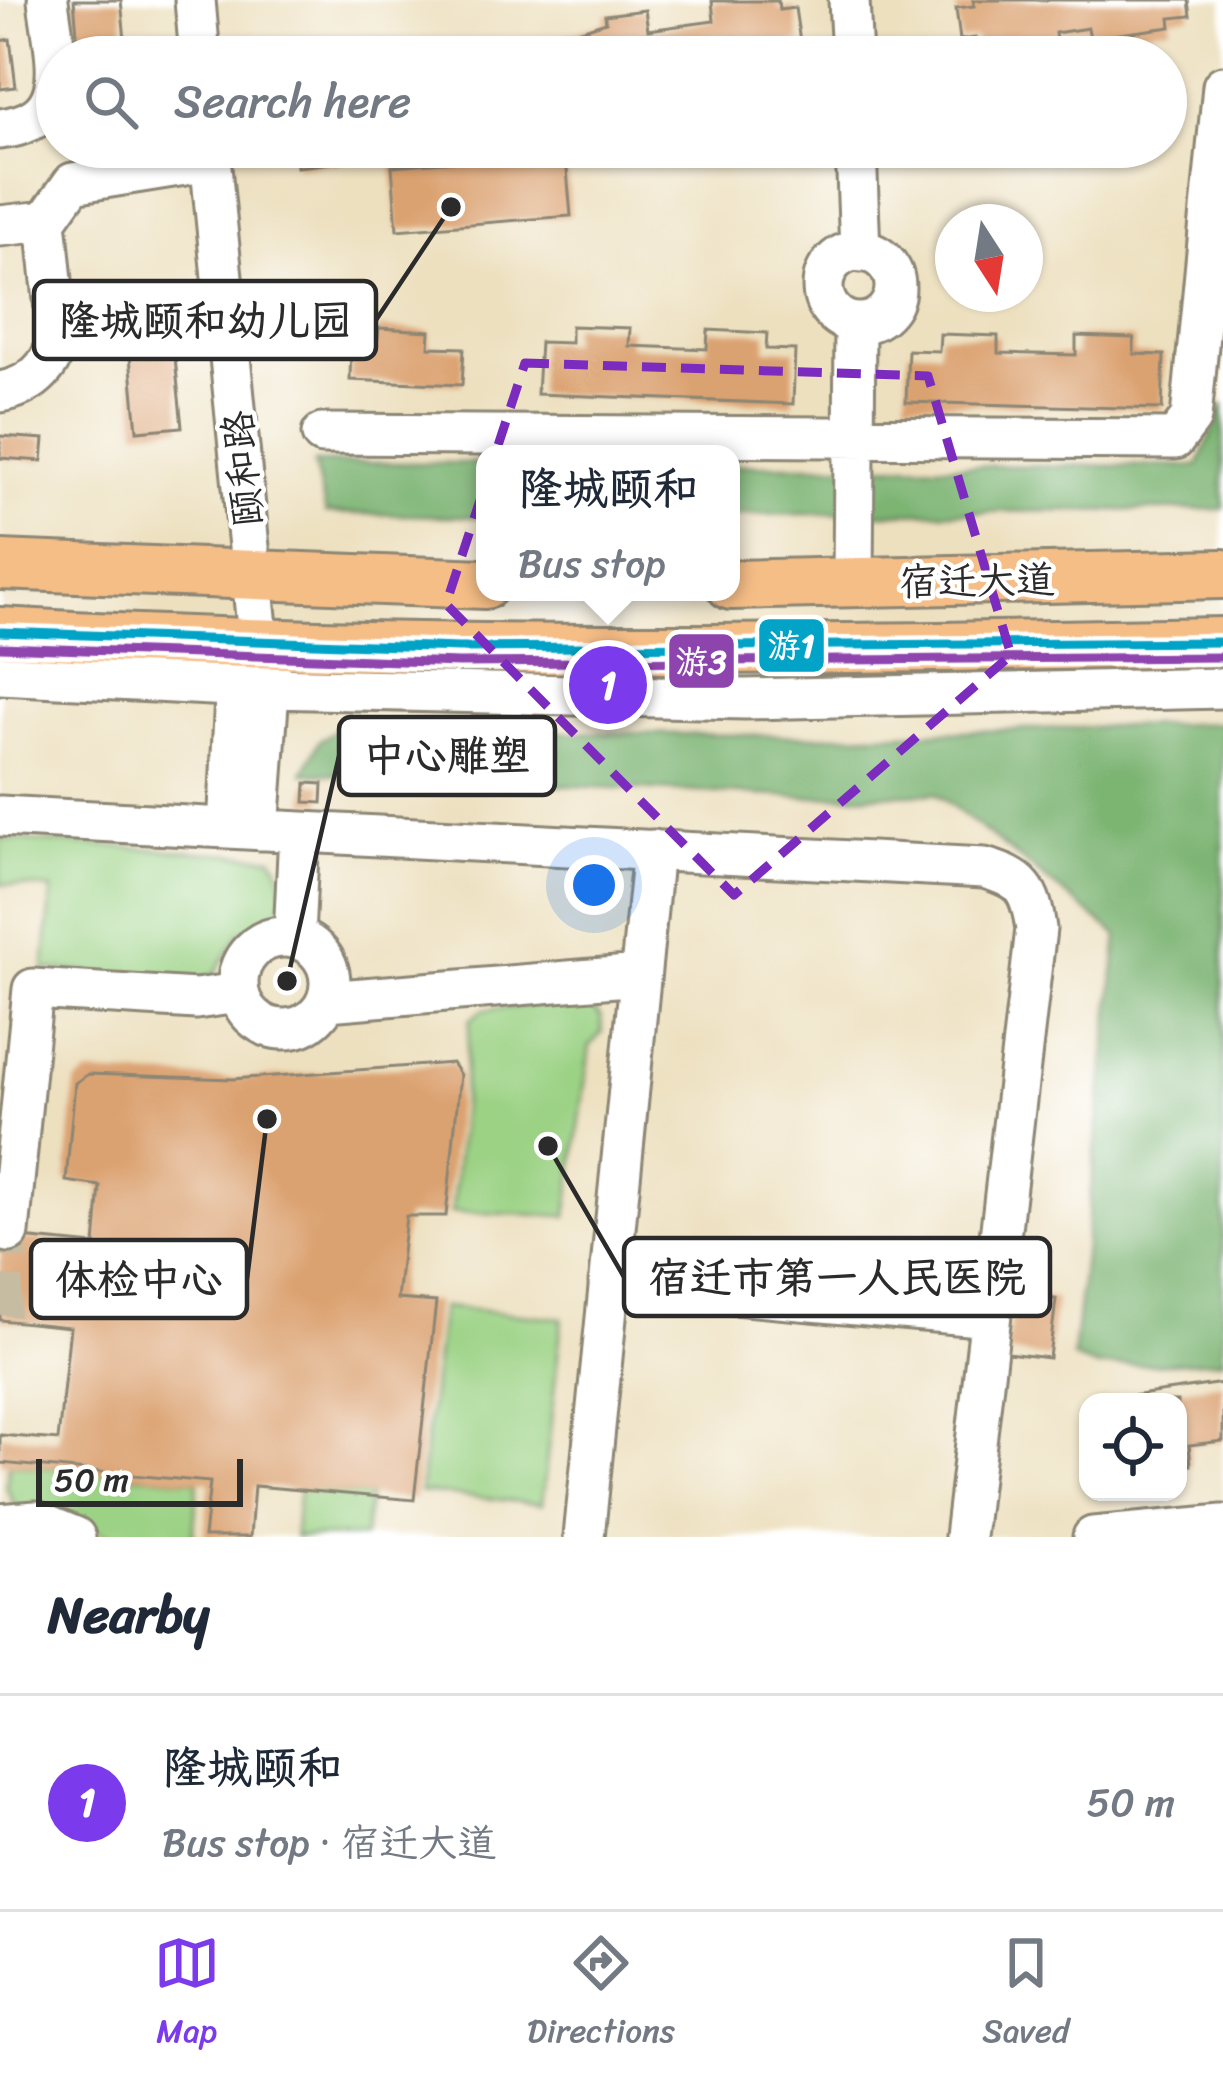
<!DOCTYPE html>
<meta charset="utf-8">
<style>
body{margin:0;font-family:Sriracha,"LXGW WenKai TC",sans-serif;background:#f2f2f3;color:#1f2937}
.controls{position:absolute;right:36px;bottom:36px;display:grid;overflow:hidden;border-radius:24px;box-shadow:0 3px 9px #0004}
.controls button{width:108px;height:108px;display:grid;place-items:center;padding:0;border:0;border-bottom:3px solid #e0e1e3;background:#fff;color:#1f2937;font:60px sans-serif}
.compass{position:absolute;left:935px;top:204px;width:108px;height:108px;border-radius:50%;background:#fff;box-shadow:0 3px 9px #0004;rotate:168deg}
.scale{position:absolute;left:36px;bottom:30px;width:207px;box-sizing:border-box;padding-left:12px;border:6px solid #2b2b2b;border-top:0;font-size:33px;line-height:42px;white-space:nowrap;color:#2b2b2b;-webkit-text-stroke:9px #fff;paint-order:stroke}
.you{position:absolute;left:594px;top:885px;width:42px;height:42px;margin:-30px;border:9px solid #fff;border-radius:50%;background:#1a73e8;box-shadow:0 0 0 18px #1a73e833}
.badge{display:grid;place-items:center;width:78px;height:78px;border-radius:50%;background:#7c3aed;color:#fff;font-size:39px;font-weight:700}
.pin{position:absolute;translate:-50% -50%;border:6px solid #fff;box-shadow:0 3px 12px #0006}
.popup{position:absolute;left:476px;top:445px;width:264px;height:156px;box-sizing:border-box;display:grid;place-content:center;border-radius:24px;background:#fff;filter:drop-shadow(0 3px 9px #0005);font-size:39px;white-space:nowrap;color:#747a83}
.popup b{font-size:45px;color:#1f2937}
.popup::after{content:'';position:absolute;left:50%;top:100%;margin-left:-24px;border:24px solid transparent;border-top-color:#fff}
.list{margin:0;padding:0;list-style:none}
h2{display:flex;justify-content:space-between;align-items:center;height:156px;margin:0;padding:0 48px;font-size:51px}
h2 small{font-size:39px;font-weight:400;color:#747a83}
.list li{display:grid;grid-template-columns:78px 1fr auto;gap:36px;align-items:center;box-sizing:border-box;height:216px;padding:0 48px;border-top:3px solid #e0e1e3}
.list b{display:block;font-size:45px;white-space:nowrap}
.list p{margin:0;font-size:39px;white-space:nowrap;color:#747a83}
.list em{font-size:39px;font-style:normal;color:#747a83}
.icon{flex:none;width:66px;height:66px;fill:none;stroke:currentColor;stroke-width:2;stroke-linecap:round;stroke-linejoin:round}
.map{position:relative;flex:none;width:1223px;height:1537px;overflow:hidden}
.search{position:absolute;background:#fff;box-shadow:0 3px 9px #0004;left:36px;right:36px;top:36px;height:132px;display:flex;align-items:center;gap:30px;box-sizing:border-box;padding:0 42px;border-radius:66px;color:#747a83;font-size:45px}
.sheet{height:372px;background:#fff}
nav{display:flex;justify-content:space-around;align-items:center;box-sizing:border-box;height:168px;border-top:3px solid #e0e1e3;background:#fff;font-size:33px;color:#747a83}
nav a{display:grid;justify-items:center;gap:6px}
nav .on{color:#7c3aed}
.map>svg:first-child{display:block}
</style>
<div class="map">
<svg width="1223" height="1537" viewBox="0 0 1223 1537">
<rect width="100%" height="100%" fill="#fff"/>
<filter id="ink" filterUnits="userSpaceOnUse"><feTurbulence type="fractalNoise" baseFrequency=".00833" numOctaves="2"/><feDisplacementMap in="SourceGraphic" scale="24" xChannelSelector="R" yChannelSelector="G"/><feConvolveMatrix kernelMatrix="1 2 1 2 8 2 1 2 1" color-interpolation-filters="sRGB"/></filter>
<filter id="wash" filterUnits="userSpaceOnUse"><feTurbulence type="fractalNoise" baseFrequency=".004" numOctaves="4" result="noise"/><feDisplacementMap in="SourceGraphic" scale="48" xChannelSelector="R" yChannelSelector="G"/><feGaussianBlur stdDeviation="2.7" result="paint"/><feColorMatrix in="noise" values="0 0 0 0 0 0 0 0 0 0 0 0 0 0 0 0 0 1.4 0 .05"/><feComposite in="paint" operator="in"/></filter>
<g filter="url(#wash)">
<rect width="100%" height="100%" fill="#ede0bf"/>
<path fill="#9bd284" stroke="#637e58" stroke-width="3" d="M0 839 273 857C286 879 286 896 275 920L239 933 213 976 194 981 44 969 52 889 0 884Z
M574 1001 589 1004 601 1017 602 1032 590 1046 567 1216 452 1212 470 1020 483 1010Z
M442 1307 562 1318 542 1504 420 1492Z
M9 1464 198 1481 193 1537H112L72 1518 14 1505 6 1486Z
M299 1489 369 1496 364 1537H294Z"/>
<path fill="#7cb472" stroke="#54704e" stroke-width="3" d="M1223 404V509L731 515V465L1198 466Z
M314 463H485V517L326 513Z
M1223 723V1360L1098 1367 1073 1358 1118 936 936 793 803 797 303 773 319 741 337 729 811 736Z"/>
<g id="blocks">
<path fill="#dba271" d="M74 0H121L125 40 78 45Z
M973 0H1189L1191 16 1170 18 1171 27 1090 38 1088 28 1055 33 1056 43 978 53 976 38 960 40 956 8 974 6Z
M712 1H778L779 10 795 8 800 42 779 45 780 53 753 57H568L565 35 606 22 605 15 645 10 648 30 714 21Z
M10 39 16 87 0 89V41Z
M295 147H355L357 160 297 167Z
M506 147H565L571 216 397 230 392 166 507 157Z
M169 299 182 427 137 431 125 303Z
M571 326 630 328 629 346 707 349 708 330 767 333 766 349 795 350 793 404 537 394 540 342 571 343Z
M379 328 430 331 429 347 464 348 462 385 350 380 351 346H363L364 336 378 337Z
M940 334 998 336V353L1076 355V336L1134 338V354L1164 355 1162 409 906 402 908 350 939 351Z
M0 436 44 439 42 461 0 458Z
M306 783 323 784 322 803 305 802Z
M452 1063 460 1075 446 1216H406L397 1299 436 1302 414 1500 254 1486 250 1537H204L210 1482 0 1463V1435L58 1440 70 1327 0 1320V1236L95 1245 100 1186 66 1181 75 1083 88 1074 233 1079Z
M1013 1295 1056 1299 1049 1358 1007 1353Z
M1223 1383V1441L1189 1445 1191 1465 1178 1467V1402H1089Z"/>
</g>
</g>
<g filter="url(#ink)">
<use href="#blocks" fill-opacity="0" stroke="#8c8675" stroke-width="3"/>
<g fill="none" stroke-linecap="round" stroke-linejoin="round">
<path stroke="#c6bca1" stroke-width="39" stroke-dasharray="39 20" stroke-linecap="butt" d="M0 1315 9 1232"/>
<g stroke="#8c8675" stroke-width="45">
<path id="minor" d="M195 0 200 57
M849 0 852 57
M0 129C78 120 54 56 48 0
M209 147 259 647
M856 147 860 252
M0 226 46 221
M823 287a36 36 0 1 1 72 0a36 36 0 1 1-72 0Z
M0 392C30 387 50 369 58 340L46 221 73 183 210 161
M322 434 1175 439 1191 418 1223 86
M853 583 855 323
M0 674 269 688 745 699 1223 688
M0 816 984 868C1023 879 1030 889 1036 929L965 1537
M228 828 237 660
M259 830 271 662
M238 983a46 46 0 1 1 92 0a46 46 0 1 1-92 0Z
M294 937 299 832
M327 1001 640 975
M9 1232 33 989 196 999 238 993
M609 1283 990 1317
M0 1524 36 1521 75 1537
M584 1537 653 850
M1093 1537 1223 1525"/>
</g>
<g stroke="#8c8675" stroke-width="54">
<path id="major" d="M0 565 485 584
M731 585 1223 574
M0 632C408 656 815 650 1223 642"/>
</g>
<use href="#minor" stroke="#fff" stroke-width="39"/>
<use href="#major" stroke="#f6be87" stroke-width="48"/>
<g stroke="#fff" stroke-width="18">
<path id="bus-1" d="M0 632 459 648 1223 642"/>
</g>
<g stroke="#fff" stroke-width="18">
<path id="bus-2" d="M0 647 459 663 1223 657"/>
</g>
<use href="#bus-1" stroke="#02a3c6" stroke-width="9"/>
<use href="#bus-2" stroke="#8e44ad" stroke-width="9"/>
</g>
</g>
<path fill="none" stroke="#7b2cbf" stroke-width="9" stroke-dasharray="24 15" stroke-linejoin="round" d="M525 363 928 376 1011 655 734 895 446 604Z"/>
<g text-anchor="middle" stroke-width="9" stroke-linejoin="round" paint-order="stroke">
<g font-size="39" fill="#2b2b2b" stroke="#fff">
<text transform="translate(242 469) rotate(-96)" y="14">颐和路</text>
<text transform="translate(977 580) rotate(-1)" y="14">宿迁大道</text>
</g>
</g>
<path fill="none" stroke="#2b2b2b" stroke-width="4.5" d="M451 207L376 320M287 981L339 756M548 1146L624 1277M267 1119L247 1279"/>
<g fill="#2b2b2b" stroke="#fff" stroke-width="4.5">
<circle cx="451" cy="207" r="12"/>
<circle cx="287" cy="981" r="12"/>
<circle cx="548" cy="1146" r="12"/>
<circle cx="267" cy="1119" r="12"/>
</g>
<g fill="#fff" stroke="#2b2b2b" stroke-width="4.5">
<rect x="34" y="281" width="342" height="78" rx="12"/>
<rect x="339" y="717" width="216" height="78" rx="12"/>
<rect x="624" y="1238" width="426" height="78" rx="12"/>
<rect x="31" y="1240" width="216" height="78" rx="12"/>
</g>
<g font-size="42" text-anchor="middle" font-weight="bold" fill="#2b2b2b">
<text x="205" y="335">隆城颐和幼儿园</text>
<text x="447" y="770">中心雕塑</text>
<text x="837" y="1292">宿迁市第一人民医院</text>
<text x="139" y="1294">体检中心</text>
</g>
<g stroke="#fff" stroke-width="4.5">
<rect x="757" y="617" width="69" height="57" rx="12" fill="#02a3c6"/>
<rect x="667" y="632" width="69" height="58" rx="12" fill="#8e44ad"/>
</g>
<g font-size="33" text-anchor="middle" font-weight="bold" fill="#fff">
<text x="791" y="657">游1</text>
<text x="701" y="673">游3</text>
</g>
</svg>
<div class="controls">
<button><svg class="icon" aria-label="locate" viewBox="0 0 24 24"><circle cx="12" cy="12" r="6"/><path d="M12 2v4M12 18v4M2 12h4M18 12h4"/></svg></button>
</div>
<svg class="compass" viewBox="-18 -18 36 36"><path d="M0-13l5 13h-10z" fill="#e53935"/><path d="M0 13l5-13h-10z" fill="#747a83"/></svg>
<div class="scale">50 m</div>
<div class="you"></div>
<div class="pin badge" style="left:608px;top:685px">1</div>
<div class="popup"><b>隆城颐和</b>Bus stop</div>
<div class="search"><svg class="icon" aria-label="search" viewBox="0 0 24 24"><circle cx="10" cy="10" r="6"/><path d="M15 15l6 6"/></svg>Search here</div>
</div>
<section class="sheet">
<h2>Nearby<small></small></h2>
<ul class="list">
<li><span class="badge">1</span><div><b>隆城颐和</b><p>Bus stop · 宿迁大道</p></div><em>50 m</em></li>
</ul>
</section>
<nav>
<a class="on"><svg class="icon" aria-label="map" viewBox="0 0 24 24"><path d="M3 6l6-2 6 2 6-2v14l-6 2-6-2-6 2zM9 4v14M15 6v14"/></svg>Map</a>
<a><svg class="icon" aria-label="directions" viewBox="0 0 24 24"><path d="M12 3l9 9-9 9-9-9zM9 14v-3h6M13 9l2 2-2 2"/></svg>Directions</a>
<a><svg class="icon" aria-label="saved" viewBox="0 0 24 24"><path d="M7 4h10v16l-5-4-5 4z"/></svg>Saved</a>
</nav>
